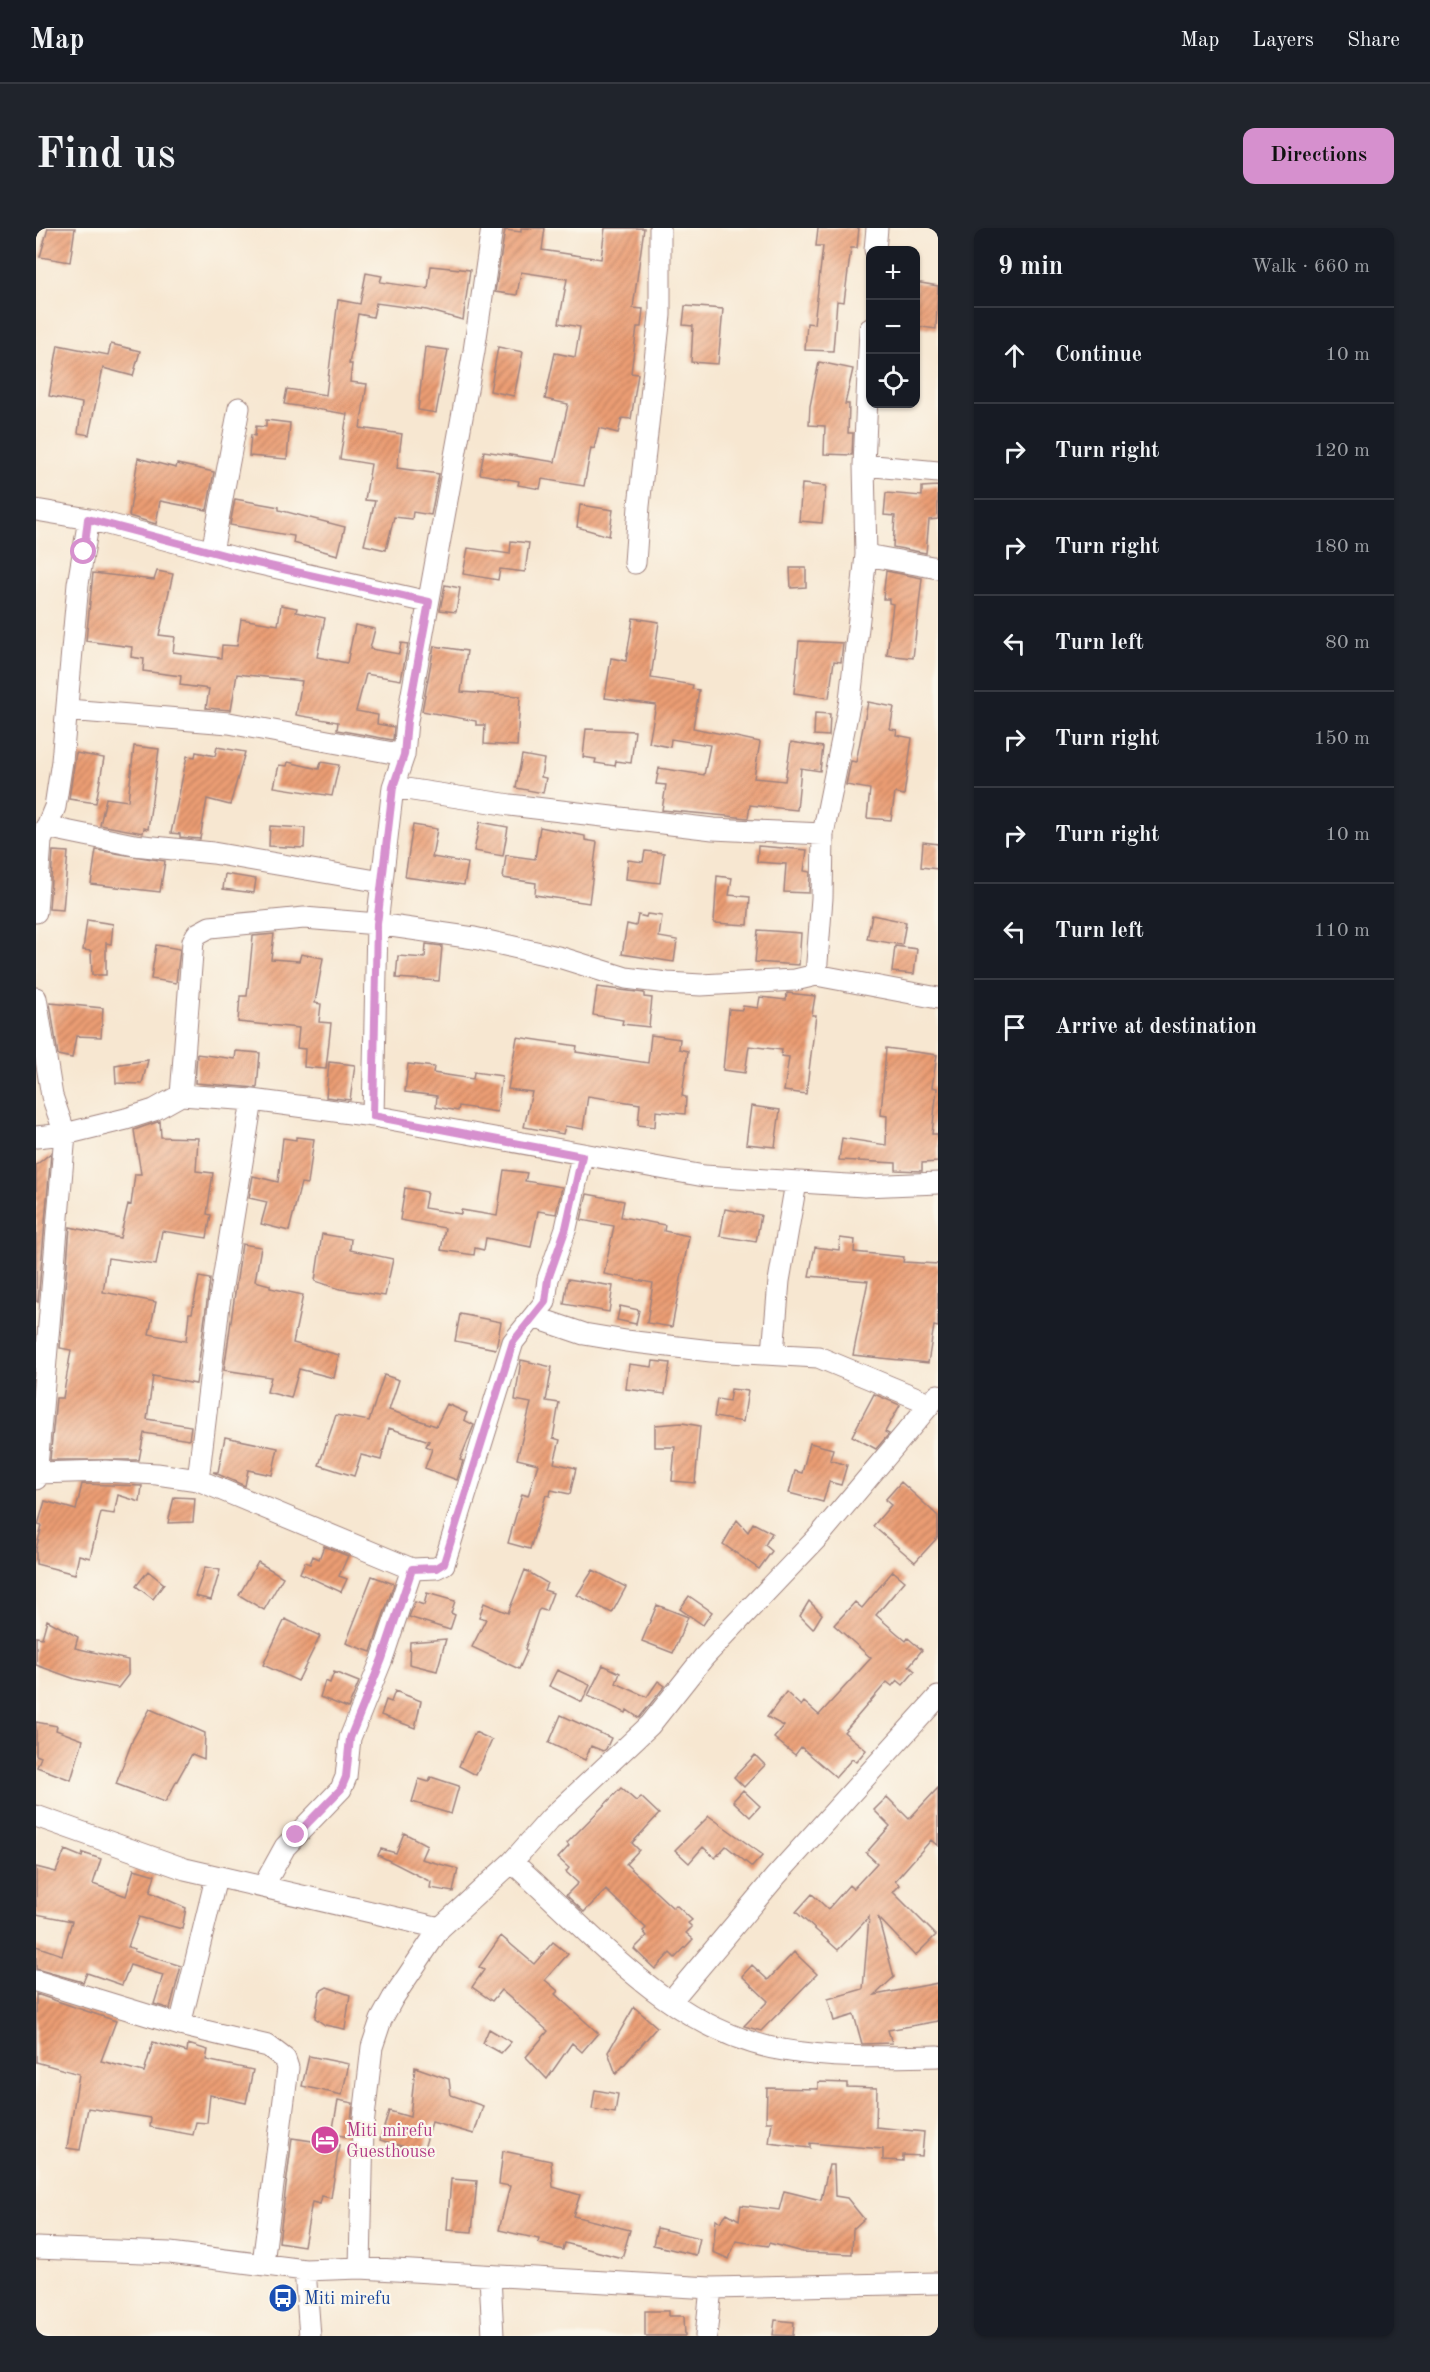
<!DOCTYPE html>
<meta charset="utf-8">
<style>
body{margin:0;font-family:"Old Standard TT",serif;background:#20242c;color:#f1f3f6}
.controls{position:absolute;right:18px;top:18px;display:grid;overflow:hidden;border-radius:12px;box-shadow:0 2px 4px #0004}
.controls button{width:54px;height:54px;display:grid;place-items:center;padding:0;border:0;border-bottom:2px solid #363941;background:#171b24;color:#f1f3f6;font:30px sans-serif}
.stop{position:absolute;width:18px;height:18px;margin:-14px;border:4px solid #d690ce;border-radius:50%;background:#fff}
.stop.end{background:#d690ce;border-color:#fff;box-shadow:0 2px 6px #0008}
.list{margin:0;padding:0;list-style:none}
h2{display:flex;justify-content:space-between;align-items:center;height:78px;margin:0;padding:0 24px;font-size:26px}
h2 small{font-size:20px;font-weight:400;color:#9ea1a6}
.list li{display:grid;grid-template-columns:39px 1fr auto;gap:18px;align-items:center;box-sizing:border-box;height:96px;padding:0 24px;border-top:2px solid #363941}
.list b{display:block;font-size:22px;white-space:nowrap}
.list em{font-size:20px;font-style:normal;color:#9ea1a6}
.icon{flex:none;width:33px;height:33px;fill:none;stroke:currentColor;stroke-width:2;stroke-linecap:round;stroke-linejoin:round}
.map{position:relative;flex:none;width:902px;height:2108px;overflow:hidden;border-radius:12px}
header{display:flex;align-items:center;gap:36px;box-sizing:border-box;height:84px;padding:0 30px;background:#171b24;border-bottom:2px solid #363941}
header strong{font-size:28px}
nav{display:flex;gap:33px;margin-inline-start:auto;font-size:21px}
.intro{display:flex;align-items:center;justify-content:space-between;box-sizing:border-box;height:144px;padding:0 36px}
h1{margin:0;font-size:42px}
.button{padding:15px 27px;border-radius:12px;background:#d690ce;color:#111;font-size:21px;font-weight:700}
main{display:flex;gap:36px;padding:0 36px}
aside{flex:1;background:#171b24;border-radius:12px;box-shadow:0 2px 4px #0004}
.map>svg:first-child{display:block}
</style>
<header>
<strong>Map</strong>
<nav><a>Map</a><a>Layers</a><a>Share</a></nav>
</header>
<div class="intro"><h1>Find us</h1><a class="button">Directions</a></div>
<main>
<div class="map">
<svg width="902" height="2108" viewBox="0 0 902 2108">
<defs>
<pattern id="building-hatch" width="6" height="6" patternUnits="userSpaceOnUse" patternTransform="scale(1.5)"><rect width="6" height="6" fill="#eb9d73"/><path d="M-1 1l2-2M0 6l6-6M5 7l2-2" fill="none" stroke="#c07f5f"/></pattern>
</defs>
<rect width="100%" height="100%" fill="#fbf7ec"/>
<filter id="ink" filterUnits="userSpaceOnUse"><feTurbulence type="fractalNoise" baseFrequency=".0167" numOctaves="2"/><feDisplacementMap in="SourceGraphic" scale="12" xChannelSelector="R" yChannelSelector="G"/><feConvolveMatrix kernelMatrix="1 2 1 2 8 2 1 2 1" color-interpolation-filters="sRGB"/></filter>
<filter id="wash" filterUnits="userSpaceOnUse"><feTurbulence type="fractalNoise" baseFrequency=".008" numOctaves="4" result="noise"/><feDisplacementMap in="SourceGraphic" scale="24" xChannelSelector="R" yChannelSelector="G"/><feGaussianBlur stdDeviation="1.35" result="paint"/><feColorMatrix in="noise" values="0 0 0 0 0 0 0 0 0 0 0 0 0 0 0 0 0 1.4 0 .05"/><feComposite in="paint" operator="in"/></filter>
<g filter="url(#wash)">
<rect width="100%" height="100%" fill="#f7e7d1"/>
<g id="blocks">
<path fill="url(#building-hatch)" d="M12 0H39L34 34 4 29Z
M485 0H509L506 22 565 31 569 0H608L597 80 607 81 605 99H601L595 145 602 146 595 191 586 190 582 205 563 200 558 221 555 220 548 258 506 251 504 261 482 257 483 253 444 246 448 223 519 234 531 181 532 176 509 171 519 125 539 129 544 99 523 95 531 51 485 44 481 67 459 64 469 2 485 4Z
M782 0H823L821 20H815L808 74 801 73 797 123 769 122 771 95 778 96 787 18H780Z
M395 38 434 42 427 92 391 82 340 75 337 89 322 86 313 136H316L314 154 331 156 324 200 366 206 361 240 403 246 395 287 377 284 376 291 358 289 350 322 328 317 339 273 329 272 335 236 304 231 311 186 248 176 251 161 290 167 302 72 324 76 330 45 346 48 344 54 392 61Z
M879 54 902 58 900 101 879 98Z
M649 78 687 81 682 136 655 134 657 98 647 97Z
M75 116 104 123 97 148 67 140 53 207 42 205 46 175 13 168 22 117 72 127Z
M389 119 412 122 400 185 382 182Z
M462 119 487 124 478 168 454 163Z
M783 134 817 141 809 176H813L812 205H817L816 227 788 226 789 198 773 197 774 178Z
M230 192 254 195 251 231 213 228 215 207 219 208 220 198 230 199Z
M102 230 140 240 141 236 178 244 171 282 124 273 120 296 93 288Z
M766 256 790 258 786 295 763 293Z
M902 258V291L893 292 890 325 857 319 859 288 848 287 850 265 886 268V259Z
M199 271 243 279V282L309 299 302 327 257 315 258 308 194 297Z
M544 277 577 282 573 308 541 299Z
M475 313 493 315 489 344 464 341 462 352 427 346 432 320 474 326Z
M754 340H770V359L755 360Z
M121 343 137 346 123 407 139 409 137 424 185 430 186 417 201 418 205 391 242 397 245 377 261 380 260 384 289 390 281 429 311 435 319 397 339 401 334 421 363 426 365 415 372 416 365 452 330 446 320 483 342 487 341 496 358 499 357 512 301 502 302 494 260 487 266 453 201 446 195 482 170 480 173 461 144 457 145 448 107 443 108 431 95 429 96 419 50 413 57 345 118 352Z
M850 343 886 350 877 430 851 427 857 376 853 375V371H847Z
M409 357 424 360 420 384 404 382Z
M597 390 623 394 615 450 657 457 656 461 663 462 657 500 724 514 718 550 749 553 755 514 787 519 784 543 765 540 761 582 714 577 712 590 626 582 630 557 620 556 623 540 668 547 674 517 635 511 634 519 613 515 620 477 569 470 575 430 590 433Z
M763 413 807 415 805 434 798 433 793 470 758 465Z
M398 418 431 423 425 464 484 468 481 518 448 516 449 497H440V493L386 483Z
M832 474 858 479 854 501 861 502 860 507 876 510 868 567 859 565 855 592 831 590 834 561 810 557 815 533 820 534Z
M779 485 794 486 793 508 778 507Z
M550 501 599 503 595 535 580 533 579 538 559 535 560 531 547 529Z
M98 518 123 521 112 601 108 600 107 605 64 597 70 570 92 573Z
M181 519 209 524 194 577 171 571 164 611 144 609V606L135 605 151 528 159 529 160 524 179 528Z
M40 525 68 530 60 575 33 571Z
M486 527 508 531 505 549 510 550 507 565 480 560Z
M252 534 283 541 285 534 303 537 296 568 238 559 243 537 251 538Z
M444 594 472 599 467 628 438 623Z
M377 597 401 601 396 629 432 635 428 657 369 649Z
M234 598 269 600 268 620 233 618Z
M504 599 549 608V612L561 614 553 675 499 667 500 655 467 650 470 627 499 631Z
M887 614 902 616V641L885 639Z
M722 618 771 622 768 643 774 644 773 665 748 664 750 636 721 634Z
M60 622 129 633 124 664 55 656Z
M17 623 32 624 27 682 13 681Z
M609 623 628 625 624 655 590 651 592 632 607 634Z
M189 646 220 651 218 665 187 661Z
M681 648 696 650 693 667 714 669 712 697 678 695Z
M611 686 626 688 623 709 641 712 638 734 586 726 591 696 600 698 602 687 610 689Z
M836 687 870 694 866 717 831 711Z
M51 692 77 696 75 716 70 715V747H56L55 723 47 722Z
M722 702 765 705 763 737 719 734Z
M238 706 235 731 263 733 265 726 287 730 279 775 285 776 283 794 295 795 290 841 268 839 269 821 261 820 263 800 202 794 204 768H211L217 708Z
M390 716 406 718 403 753 360 750 362 728 389 730Z
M120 717 144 721 140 755 115 751Z
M859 718 881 721 878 746 856 744Z
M561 759 608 765V769L616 770 613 799 586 796 587 792 557 787Z
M751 765 779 768 776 787H780L770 866 748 863 753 829 745 828 746 822 713 818 709 845 687 842 693 781 706 782 707 778 722 780 724 769 750 772Z
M14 775 67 780 65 809 40 808 36 830 22 827Z
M615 807 644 811 643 821 652 823 646 868 650 869 649 886 620 883 619 899 602 897 604 876 552 868 547 901 529 898 527 906 488 899 496 864 472 861 481 809 541 818 540 824 612 835Z
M850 820 901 827 896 859 901 860 896 906H902V934L886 935V943L860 942V935L803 932 806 910 850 917 851 888 845 887Z
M200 823 224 825 221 860 159 855 161 826 199 831Z
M112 832 106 856 80 855 79 837Z
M293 834 319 837 314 872 290 869Z
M372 836 398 839 397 845 437 851 438 844 466 848 461 884 423 878 422 883 400 879 401 868 369 864Z
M715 878 744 882 739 919 710 916Z
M124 893 125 909 162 910 160 943 177 945 171 986 175 987 171 1010 126 1003 120 1037 72 1030 67 1064 120 1074 113 1106 150 1113 153 1085H156L163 1049 174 1051 160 1156 117 1148 111 1191 155 1198 153 1212 108 1205 103 1232H14L20 1170H27L35 1122 24 1120 34 999 84 1010 92 976 95 977 99 946H105L98 902Z
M260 909 278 911 272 956 265 955 253 1003 225 996 231 974 213 970 217 948 242 954 247 910 260 912Z
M15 925 2 1074 0 1073V937Z
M468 942 491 945 489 953 526 959 520 986 502 983 495 1019 450 1010 448 1022 439 1020 438 1027 405 1022 409 1000 364 992 369 960 391 964 388 980 425 986V982L461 988Z
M551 966 588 973 585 989 629 997 628 1003 653 1008 636 1099 611 1095 617 1055 568 1046 578 998 545 992Z
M689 981 725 987 720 1014 684 1008Z
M286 1006 315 1011 314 1022 357 1031 349 1068 304 1061 279 1053Z
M804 1010 819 1012 818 1024 868 1029 867 1034 902 1036V1099L898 1098 892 1135 817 1127 832 1053 773 1048 779 1019 803 1022Z
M206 1016 225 1019 219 1053 234 1057V1060L267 1067 257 1115 303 1127 298 1150 263 1141 255 1170 231 1164 235 1149 188 1142Z
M532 1051 577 1058 573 1084 528 1076Z
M584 1078 603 1082 600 1096 581 1092Z
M424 1086 465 1094 460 1121 419 1113Z
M485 1132 516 1139 510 1173 523 1175 517 1210 524 1212 518 1235 540 1240 534 1266 515 1262 514 1268 510 1267 494 1321 472 1315 486 1266 492 1268 502 1236 481 1231 495 1175 479 1172Z
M617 1133 634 1135 629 1166 590 1161 593 1136 616 1139Z
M348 1147 363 1152 353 1182 400 1198 411 1176 431 1185 428 1192 438 1197 424 1232 427 1233 421 1252 389 1240 396 1221 390 1218 393 1213 353 1200 345 1232 325 1227 318 1248 283 1237 300 1187 333 1193Z
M695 1161 712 1163 707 1194 678 1189 681 1171 693 1173Z
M838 1166 864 1177 849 1204 853 1206 840 1221 816 1208Z
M646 1195 664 1198 659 1255 636 1253 639 1219H619V1197Z
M189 1209 242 1220 236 1247 212 1242 209 1258 177 1244H182Z
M774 1215 797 1221 794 1232 811 1237 805 1257 793 1254 787 1274 753 1265 759 1243 766 1245Z
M865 1254 902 1288V1309L879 1334 837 1298 855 1277 849 1272Z
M46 1256 106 1258 104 1274 82 1267 78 1286 65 1284 54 1330 43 1327 39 1346 0 1336V1321L6 1298 2 1297 9 1273 40 1282Z
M138 1269 159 1270 157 1294 132 1295Z
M701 1292 712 1304 717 1295 736 1305 729 1317 736 1323 723 1341 687 1316Z
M288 1318 312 1328 303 1348 311 1351 305 1364 264 1345 269 1334 274 1336 277 1328 283 1331Z
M222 1334 247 1349 228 1382 203 1367Z
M169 1339 184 1342 175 1372 159 1368Z
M489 1342 511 1355 508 1362 517 1365 510 1383 504 1381 502 1383 489 1421 491 1423 483 1441 436 1419 450 1391 443 1389 448 1375 472 1385Z
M557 1342 590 1359 576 1385 541 1367Z
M112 1343 128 1356 117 1371 100 1358Z
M857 1343 869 1353 840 1387 870 1413 872 1410 886 1422 873 1438 879 1443 867 1457 861 1452 856 1458 851 1454 808 1504 830 1522 820 1534 816 1531 800 1549 765 1519 759 1527 738 1510 748 1498 731 1489 750 1464 765 1478 768 1474 783 1487 835 1430 798 1397 819 1374 826 1380Z
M336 1348 358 1356 335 1424 310 1415Z
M391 1365 419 1373 415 1385 419 1387 414 1402 373 1389 379 1374 388 1377Z
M653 1368 676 1384 667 1397 644 1381Z
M773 1373 786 1386 777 1401 764 1388Z
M621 1377 652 1389 637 1425 606 1413Z
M249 1391 284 1408 262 1453 227 1437Z
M11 1392 42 1409 39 1420 92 1432V1447L82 1460 39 1451 0 1437V1409L6 1410Z
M410 1411 401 1443 373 1436 374 1414Z
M567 1437 584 1445 580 1455 611 1469 622 1453 629 1458 603 1490 591 1482 590 1485 552 1468Z
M521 1442 554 1457 546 1474 513 1458Z
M298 1444 323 1454 312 1480 284 1469 289 1453 294 1455Z
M359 1463 385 1473 379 1500 345 1487 350 1472 355 1474Z
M114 1481 169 1505 168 1531 156 1526 129 1574 80 1556 97 1511Z
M525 1487 575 1510 570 1521 567 1523 555 1518 549 1532 513 1515Z
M0 1494 21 1498 20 1502 47 1512 35 1552 1 1539 5 1529 0 1527Z
M439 1504 456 1512 440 1547 423 1538Z
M719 1527 729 1537 708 1559 698 1549Z
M395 1549 423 1558 415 1586 376 1574 383 1551 393 1554Z
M585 1560 600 1573 605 1569 623 1586 596 1615 603 1622 590 1636 637 1680 640 1677 656 1692 652 1695 656 1699 650 1705 657 1711 639 1730 634 1725 619 1741 598 1721 611 1708 607 1703 610 1700 570 1662 548 1684 530 1667 542 1655 530 1644 533 1640 522 1630 533 1618 531 1615Z
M902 1560V1618L895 1612 859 1653 864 1657 857 1664 900 1707 879 1728 842 1689 858 1749 839 1767 902 1755V1793L852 1802 856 1815 826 1816 818 1787 798 1793 792 1771 827 1761 833 1689 802 1722 760 1684 776 1666 792 1681 813 1657 817 1661 841 1635 830 1625 854 1598 838 1582 851 1569 873 1591Z
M707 1562 724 1578 714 1589 697 1573Z
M673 1588 727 1627 716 1639 690 1618 679 1630 667 1619 653 1635 639 1622Z
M368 1605 391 1617 385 1631 422 1641 417 1664 394 1660 395 1654 342 1627 345 1621 360 1625Z
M29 1622 46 1629 47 1625 65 1631 57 1656 90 1668 98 1641 119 1647 114 1664 150 1680 146 1701 103 1689 92 1719 99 1721 98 1723 145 1738 134 1781 118 1776 127 1747 94 1737 86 1757 51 1745 47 1754 0 1741V1718L26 1727 36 1693 0 1686V1639L20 1644Z
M465 1708 498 1736 517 1714 532 1726 509 1752 522 1763 519 1766 562 1805 546 1824 536 1815 511 1851 490 1829 512 1803 465 1762 456 1773 436 1759 448 1742 443 1739Z
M758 1724 781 1746 725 1803 708 1798 732 1773 706 1748 716 1737 732 1752Z
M291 1759 314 1767 309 1801 289 1797 279 1790 284 1763Z
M0 1766 80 1793 65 1833 108 1844 117 1814 151 1824 152 1816 172 1822 170 1832 217 1842 210 1875 174 1867 171 1895 160 1894 157 1907 114 1899 115 1890 52 1880 44 1922 31 1920 43 1846 0 1834Z
M598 1779 621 1799 580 1846 572 1824Z
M453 1801 475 1814 465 1825 447 1815Z
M273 1828 313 1836 306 1867 266 1858Z
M379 1839 413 1851 415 1867 447 1878 438 1906 396 1894 387 1924 344 1912 353 1883 374 1889Z
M782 1854 811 1855V1859L841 1860 840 1899 888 1904 886 1928 867 1927V1933L847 1932V1921L774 1915V1920L733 1915 736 1894H730L731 1860 782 1861Z
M559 1862 582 1866 579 1885 556 1881Z
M302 1872 317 1875 313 1909 296 1906Z
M256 1910 303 1917 295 1970 286 1968 284 1976 276 1974 268 2018 243 2014Z
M467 1923 515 1933 517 1959 544 1967 537 1988 594 2002 586 2030 529 2015 527 2022 502 2015 503 2011 463 2002 474 1958 463 1956Z
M793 1937H798L799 1968 811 1970 828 1991 817 2001 816 2026 766 2024 733 2015 732 2018 700 2013 693 2031 677 2024 680 1991 684 1994 691 1985 703 1992 705 1977 743 1982 748 1963 785 1972Z
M415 1951 441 1953 436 2004 411 2002Z
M621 2000 664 2010 660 2027 617 2017Z
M609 2083H633V2088H648L649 2108H609Z
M739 2092 758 2094 757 2108 737 2107Z"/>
</g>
</g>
<g filter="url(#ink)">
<use href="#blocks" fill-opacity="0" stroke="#a0837e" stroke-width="1.5"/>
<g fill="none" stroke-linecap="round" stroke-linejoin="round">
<g stroke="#a0837e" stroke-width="23">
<path id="street" d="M839 22 841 0
M828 237 902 244
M0 282 53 291 207 332 392 374
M176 324 203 180
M830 327 902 340
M599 335 603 278 624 87V0
M32 482 193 495 368 527
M357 559 474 577 677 601 787 606
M10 599 98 617 177 625 346 654
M0 684 5 613 19 579 26 533 42 356 53 291
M780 747 786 670 787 606 814 472 830 327 828 237 834 101
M0 770 16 868 29 906 0 1251
M145 867 157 713 161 706 174 699 268 690 341 696 438 710 526 730 590 750 631 755 665 757 759 752 780 747 902 770
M337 888 341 696 357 559 368 527 371 493 438 123 456 0
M0 909 29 906 90 891 118 882 145 867 216 872 337 888 668 948 828 958 902 955
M498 1089 548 1106 590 1113 675 1123 782 1129 893 1175
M737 1125 743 1053 760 955
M1 1245 69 1243 121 1246 162 1252 376 1341 400 1340 408 1336 477 1114 509 1074 512 1051 530 1000 546 928
M162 1252 183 1077 216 872
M0 1588 149 1641 404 1700
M476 1634C557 1705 634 1803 747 1822 798 1831 850 1829 902 1828
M227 1659 249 1619 305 1561 310 1549 314 1510 346 1431 376 1341
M0 1753 144 1797 232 1818 249 1831 252 1840 227 2035
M635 1773 740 1648 902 1469
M144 1797 180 1650
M0 2020 134 2025 269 2042 324 2040 675 2060 902 2055
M324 2040 327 1898 336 1819 345 1792 357 1770 404 1700 476 1634 514 1591 614 1497 668 1429 783 1308 902 1167
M269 2042 274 2108
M454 2048 457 2108
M670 2108 675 2060"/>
</g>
<use href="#street" stroke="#fff" stroke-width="21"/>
</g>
</g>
<g fill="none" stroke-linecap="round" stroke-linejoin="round" filter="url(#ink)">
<path stroke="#d690ce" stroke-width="8" d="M48 324 52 291 207 332 393 374 371 493 368 527 357 559 341 696 337 888 546 928 530 1000 512 1051 509 1074 477 1114 408 1335 400 1340 376 1341 346 1431 314 1510 310 1549 305 1561 260 1607"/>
</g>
<defs>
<g id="hotel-disc" transform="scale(1.5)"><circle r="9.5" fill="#d1479c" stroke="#fbf7ec"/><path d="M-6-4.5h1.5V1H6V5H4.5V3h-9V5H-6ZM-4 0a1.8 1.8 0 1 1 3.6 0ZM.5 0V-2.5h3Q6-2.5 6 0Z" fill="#fff"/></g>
<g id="bus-disc" transform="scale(1.5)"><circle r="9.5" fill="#1a4fb4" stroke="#fbf7ec"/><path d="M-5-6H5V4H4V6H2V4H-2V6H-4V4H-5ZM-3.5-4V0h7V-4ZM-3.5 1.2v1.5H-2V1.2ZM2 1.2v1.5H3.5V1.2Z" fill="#fff"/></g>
</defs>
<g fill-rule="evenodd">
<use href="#hotel-disc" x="289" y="1912"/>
<use href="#bus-disc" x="247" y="2070"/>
</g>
<g text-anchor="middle" stroke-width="4.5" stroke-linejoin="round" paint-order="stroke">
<g font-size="18" fill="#b23c85" stroke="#fbf7ec" text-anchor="start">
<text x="310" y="1908">Miti mirefu<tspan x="310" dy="21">Guesthouse</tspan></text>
</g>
<g font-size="18" fill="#164399" stroke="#fbf7ec" text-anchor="start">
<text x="268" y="2076">Miti mirefu</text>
</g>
</g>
</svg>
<div class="controls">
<button>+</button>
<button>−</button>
<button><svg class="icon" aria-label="locate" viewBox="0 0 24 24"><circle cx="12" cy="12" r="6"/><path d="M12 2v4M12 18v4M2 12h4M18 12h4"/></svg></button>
</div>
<div class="stop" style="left:48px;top:324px"></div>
<div class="stop end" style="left:260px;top:1607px"></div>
</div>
<aside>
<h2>9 min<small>Walk · 660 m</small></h2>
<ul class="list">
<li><svg class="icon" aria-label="ahead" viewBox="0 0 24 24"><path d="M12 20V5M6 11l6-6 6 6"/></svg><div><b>Continue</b></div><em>10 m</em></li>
<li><svg class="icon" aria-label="right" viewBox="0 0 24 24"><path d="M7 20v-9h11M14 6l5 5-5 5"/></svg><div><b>Turn right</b></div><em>120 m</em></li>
<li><svg class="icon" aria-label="right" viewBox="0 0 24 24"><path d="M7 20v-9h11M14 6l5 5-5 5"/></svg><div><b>Turn right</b></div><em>180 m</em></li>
<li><svg class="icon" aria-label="left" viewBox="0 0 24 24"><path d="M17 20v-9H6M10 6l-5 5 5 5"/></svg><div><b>Turn left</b></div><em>80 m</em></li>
<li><svg class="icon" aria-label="right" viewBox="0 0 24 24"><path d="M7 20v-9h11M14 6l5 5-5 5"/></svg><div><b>Turn right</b></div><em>150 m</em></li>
<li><svg class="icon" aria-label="right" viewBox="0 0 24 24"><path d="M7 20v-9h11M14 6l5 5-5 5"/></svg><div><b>Turn right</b></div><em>10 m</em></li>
<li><svg class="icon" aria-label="left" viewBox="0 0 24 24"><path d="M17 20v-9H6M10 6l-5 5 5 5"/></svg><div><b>Turn left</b></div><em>110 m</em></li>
<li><svg class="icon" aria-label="arrive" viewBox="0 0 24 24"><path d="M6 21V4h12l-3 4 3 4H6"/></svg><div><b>Arrive at destination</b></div></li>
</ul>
</aside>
</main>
